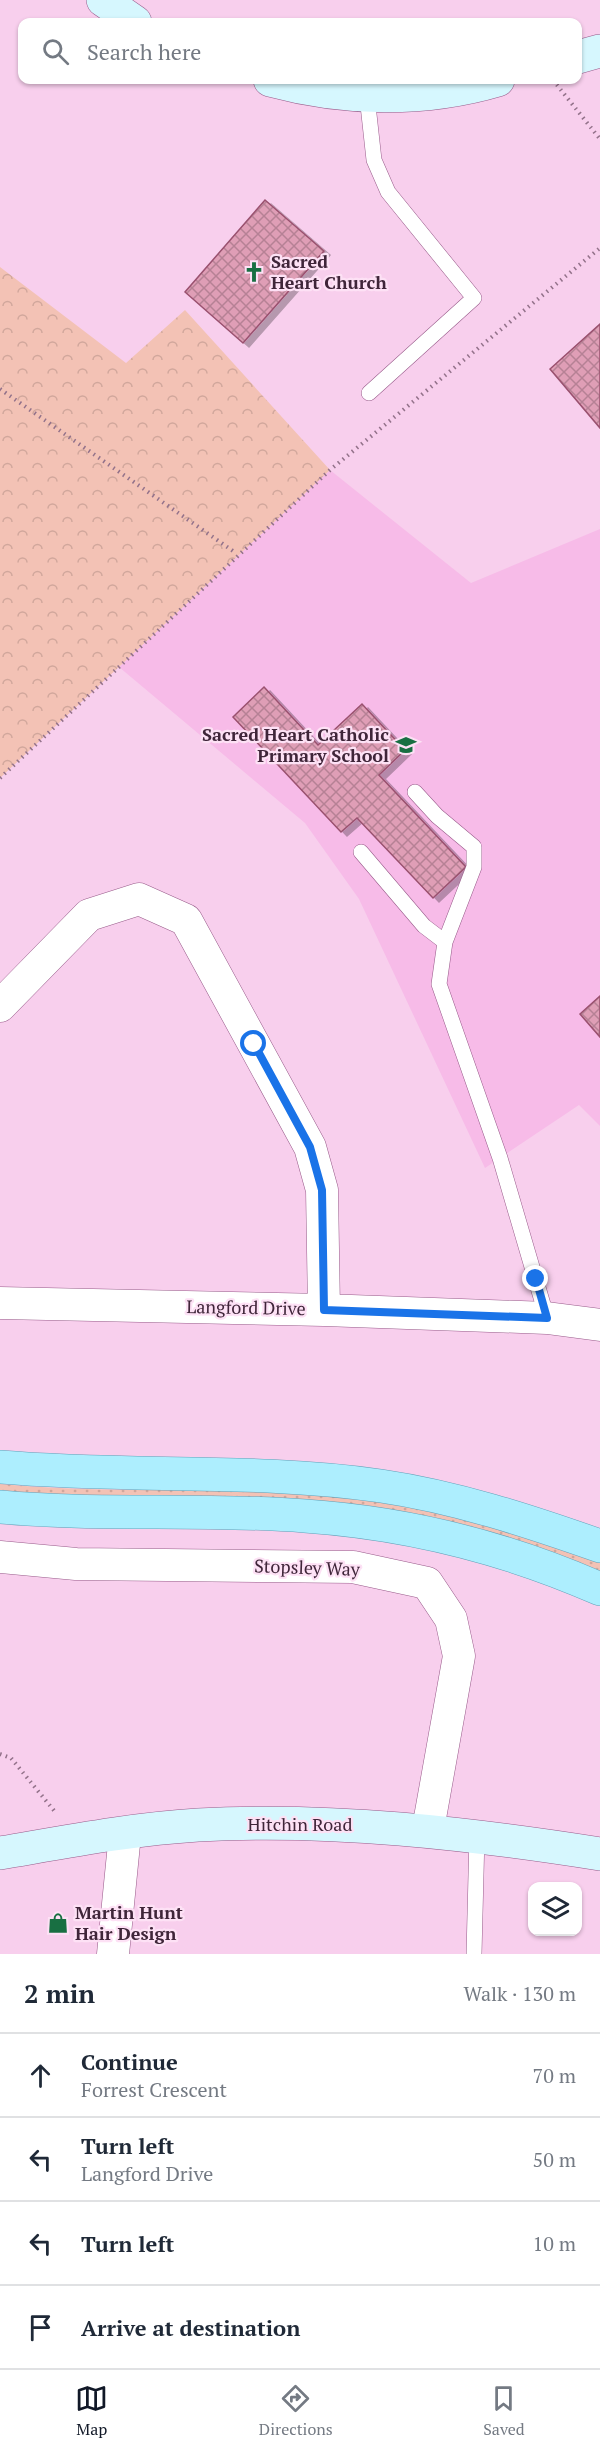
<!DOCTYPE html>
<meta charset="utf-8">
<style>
body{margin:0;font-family:"PT Serif",serif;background:#f2f2f3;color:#1f2937}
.controls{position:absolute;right:18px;bottom:18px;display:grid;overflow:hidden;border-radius:12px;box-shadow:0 2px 4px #0004}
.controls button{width:54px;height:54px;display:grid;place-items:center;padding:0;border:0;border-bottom:2px solid #e0e1e3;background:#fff;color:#1f2937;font:30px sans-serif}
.stop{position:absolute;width:18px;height:18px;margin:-14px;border:4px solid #1a73e8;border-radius:50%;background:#fff}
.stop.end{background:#1a73e8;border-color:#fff;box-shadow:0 2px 6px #0008}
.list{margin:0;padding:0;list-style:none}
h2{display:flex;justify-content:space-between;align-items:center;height:78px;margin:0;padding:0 24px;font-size:26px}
h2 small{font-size:20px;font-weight:400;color:#747a83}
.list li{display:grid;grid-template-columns:39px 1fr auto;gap:18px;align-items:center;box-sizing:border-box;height:84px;padding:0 24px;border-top:2px solid #e0e1e3}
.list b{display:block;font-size:22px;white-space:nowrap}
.list p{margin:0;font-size:20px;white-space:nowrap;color:#747a83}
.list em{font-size:20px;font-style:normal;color:#747a83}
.icon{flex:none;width:33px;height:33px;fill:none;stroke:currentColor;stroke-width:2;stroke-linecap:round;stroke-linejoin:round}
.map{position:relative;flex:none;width:600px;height:1954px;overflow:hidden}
.search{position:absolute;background:#fff;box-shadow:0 2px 4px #0004;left:18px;right:18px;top:18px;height:66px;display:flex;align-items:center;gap:15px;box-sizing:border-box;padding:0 21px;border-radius:12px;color:#747a83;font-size:22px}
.sheet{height:414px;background:#fff}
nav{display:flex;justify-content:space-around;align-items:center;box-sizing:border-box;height:84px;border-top:2px solid #e0e1e3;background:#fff;font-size:16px;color:#747a83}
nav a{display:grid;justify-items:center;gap:3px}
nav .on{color:#111827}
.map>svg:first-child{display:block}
</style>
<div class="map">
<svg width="600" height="1954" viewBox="0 0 600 1954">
<defs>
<pattern id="grass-dots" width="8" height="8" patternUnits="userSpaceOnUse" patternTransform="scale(1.5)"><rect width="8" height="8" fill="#f3c2b5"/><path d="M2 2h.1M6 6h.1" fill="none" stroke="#d1a79c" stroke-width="1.8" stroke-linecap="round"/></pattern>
<pattern id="park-crowns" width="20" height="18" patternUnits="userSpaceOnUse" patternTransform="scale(1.5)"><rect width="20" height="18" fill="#f3c2b5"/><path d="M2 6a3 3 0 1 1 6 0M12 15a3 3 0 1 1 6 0" fill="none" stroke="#d1a79c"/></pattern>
<pattern id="building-cross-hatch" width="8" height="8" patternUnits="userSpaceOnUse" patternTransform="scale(1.5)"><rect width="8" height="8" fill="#df9eb6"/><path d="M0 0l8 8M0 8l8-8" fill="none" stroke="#b68195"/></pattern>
<filter id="shadow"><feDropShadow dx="6" dy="4" stdDeviation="0" flood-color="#0004"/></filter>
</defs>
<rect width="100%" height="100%" fill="#f8cfed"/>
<path fill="#f7bbe8" d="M330 470 471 583 600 529V1126L579 1105 485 1168 359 899 305 823 119 667Z"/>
<path fill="url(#grass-dots)" d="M0 1484C116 1495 233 1485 349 1496 434 1505 514 1534 595 1561L600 1563V1574L474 1528 47 1496 0 1490Z"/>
<path fill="url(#park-crowns)" d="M0 267 126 363 185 310 330 470 0 778Z"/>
<path fill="url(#building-cross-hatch)" stroke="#9a516f" stroke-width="1.5" filter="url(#shadow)" d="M265 200 324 251 243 343 185 292Z
M600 324V428L550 369Z
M264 687 318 745 362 704 405 750 379 775 466 867 433 898 357 818 341 832 233 717Z
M600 996V1037L580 1014Z"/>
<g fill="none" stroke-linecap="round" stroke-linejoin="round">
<g stroke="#985b8a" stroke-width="16">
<path id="lane" d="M367 96 374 160 388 192 474 298 369 393
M415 792 437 816 474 847V867L445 942 439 984 500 1158 547 1318
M361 852 424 926 445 942
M474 1954 477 1835"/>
</g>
<g stroke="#985b8a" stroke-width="33">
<path id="street" d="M0 1006 89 915 139 899 186 920 310 1147 322 1190 324 1310
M0 1303 324 1310 547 1318 600 1325
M0 1557 76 1564 353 1567 427 1583 451 1619 459 1656 428 1829
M113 1954 125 1834"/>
</g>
<g stroke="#985b8a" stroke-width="34">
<path id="secondary" d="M103 0 135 22
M578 57 600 51
M270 80C344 100 424 102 498 80
M0 1853C65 1842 132 1829 198 1825 333 1818 467 1833 600 1854"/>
</g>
<g stroke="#63a0b8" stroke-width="34">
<path id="primary" d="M0 1467C127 1478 255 1468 381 1486 456 1497 529 1521 600 1546
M0 1507C101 1516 204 1508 305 1516 406 1523 507 1548 600 1589"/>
</g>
<path stroke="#93728a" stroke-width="4" stroke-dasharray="1.5 4.5" stroke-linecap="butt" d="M553 80 600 139
M0 389 233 551
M0 778 330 470 600 248
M0 1754 11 1758 56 1813"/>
<use href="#lane" stroke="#fff" stroke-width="15"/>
<use href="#street" stroke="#fff" stroke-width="32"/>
<use href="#secondary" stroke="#d6f7fe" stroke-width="33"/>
<use href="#primary" stroke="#adeefe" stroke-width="33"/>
</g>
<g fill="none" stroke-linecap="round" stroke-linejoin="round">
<path stroke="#1a73e8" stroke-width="8" d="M254 1044 310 1147 322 1190 324 1310 547 1318 536 1279"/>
</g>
<defs>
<g id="church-bare" transform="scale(1.62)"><path d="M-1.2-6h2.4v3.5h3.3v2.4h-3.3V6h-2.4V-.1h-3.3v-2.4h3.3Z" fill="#186f42" stroke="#fde1f5" stroke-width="2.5" paint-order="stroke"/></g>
<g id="school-bare" transform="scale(1.62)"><path d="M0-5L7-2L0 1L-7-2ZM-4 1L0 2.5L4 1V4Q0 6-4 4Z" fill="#186f42" stroke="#fde1f5" stroke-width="2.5" paint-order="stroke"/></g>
<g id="shop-bare" transform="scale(1.62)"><path d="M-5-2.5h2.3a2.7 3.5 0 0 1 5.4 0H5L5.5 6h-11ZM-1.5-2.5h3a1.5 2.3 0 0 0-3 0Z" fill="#186f42" stroke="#fde1f5" stroke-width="2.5" paint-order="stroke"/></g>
</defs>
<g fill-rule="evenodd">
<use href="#church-bare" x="254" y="272"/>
<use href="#school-bare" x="406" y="745"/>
<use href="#shop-bare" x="58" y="1923"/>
</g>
<g text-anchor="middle" stroke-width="4.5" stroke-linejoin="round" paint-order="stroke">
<g font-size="18" font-weight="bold" fill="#3f2539" stroke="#fde1f5" text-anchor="start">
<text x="271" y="268">Sacred<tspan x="271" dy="21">Heart Church</tspan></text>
<text x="389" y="741" text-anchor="end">Sacred Heart Catholic<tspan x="389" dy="21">Primary School</tspan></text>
<text x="75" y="1919">Martin Hunt<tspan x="75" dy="21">Hair Design</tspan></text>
</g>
<g font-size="18" fill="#3f2539" stroke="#fde1f5">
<text transform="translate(246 1308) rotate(1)" y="6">Langford Drive</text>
<text transform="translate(307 1568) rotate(2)" y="6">Stopsley Way</text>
<text x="300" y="1831">Hitchin Road</text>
</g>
</g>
</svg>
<div class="controls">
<button><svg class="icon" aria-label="layers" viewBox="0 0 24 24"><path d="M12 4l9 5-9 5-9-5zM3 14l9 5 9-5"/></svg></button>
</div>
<div class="stop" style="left:254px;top:1044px"></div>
<div class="stop end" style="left:536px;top:1279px"></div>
<div class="search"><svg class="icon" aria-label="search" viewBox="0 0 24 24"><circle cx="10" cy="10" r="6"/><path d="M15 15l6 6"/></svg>Search here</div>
</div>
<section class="sheet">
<h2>2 min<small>Walk · 130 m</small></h2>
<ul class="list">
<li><svg class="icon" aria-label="ahead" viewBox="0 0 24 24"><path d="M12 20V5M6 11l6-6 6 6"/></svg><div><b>Continue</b><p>Forrest Crescent</p></div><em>70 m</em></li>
<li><svg class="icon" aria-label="left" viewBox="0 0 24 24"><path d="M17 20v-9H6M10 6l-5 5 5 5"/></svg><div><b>Turn left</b><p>Langford Drive</p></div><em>50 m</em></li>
<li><svg class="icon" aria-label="left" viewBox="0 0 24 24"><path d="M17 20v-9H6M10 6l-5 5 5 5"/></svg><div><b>Turn left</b></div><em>10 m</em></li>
<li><svg class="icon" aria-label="arrive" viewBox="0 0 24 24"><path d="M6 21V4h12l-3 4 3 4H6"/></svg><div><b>Arrive at destination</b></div></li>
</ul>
</section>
<nav>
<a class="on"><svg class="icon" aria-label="map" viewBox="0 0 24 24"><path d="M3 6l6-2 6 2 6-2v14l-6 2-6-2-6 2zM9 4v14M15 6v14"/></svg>Map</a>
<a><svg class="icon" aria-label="directions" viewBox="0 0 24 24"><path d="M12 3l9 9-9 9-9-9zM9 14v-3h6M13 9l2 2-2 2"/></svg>Directions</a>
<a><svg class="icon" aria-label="saved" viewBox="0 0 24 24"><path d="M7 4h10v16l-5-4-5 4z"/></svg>Saved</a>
</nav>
